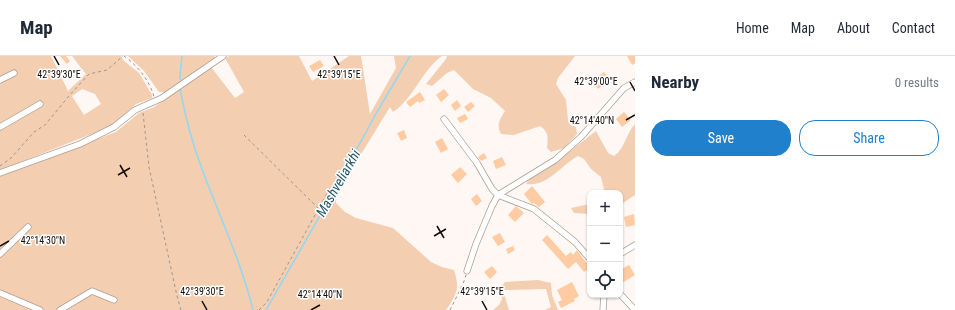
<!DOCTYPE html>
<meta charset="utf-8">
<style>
body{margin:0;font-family:"Roboto Condensed",sans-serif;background:#f6f6f7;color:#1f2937}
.controls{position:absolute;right:12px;bottom:12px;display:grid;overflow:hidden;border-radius:8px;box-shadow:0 1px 3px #0004}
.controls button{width:36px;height:36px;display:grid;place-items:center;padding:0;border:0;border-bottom:1px solid #e0e1e3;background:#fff;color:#1f2937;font:20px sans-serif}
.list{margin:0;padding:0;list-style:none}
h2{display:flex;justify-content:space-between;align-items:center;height:52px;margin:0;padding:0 16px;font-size:17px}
h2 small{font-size:13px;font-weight:400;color:#747a83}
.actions{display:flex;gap:8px;padding:12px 16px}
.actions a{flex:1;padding:9px 0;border:1px solid #2180cc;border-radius:16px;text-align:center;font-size:14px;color:#2180cc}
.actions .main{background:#2180cc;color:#fff}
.icon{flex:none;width:22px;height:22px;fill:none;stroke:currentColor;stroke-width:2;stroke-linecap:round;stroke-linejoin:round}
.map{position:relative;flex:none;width:635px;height:254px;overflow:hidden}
header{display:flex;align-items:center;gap:24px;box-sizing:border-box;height:56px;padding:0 20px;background:#fff;border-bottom:1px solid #e0e1e3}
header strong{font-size:19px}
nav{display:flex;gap:22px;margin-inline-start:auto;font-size:14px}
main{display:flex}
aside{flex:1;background:#fff}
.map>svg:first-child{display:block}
</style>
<header>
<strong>Map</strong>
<nav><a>Home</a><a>Map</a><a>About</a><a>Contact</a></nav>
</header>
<main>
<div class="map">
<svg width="635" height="254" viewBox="0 0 635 254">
<rect width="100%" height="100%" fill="#fef7f3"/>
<path fill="#f3ceb1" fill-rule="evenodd" d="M0 0H51L68 35 86 18 72 0H121L123 4 139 17 152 39V42L136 48 115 67 99 75 18 107 20 113 116 76 139 57 154 51 211 11 235 42 244 36 225 2 229 0H299L312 25 349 0H361L370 58 396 12 394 0H442C422 14 414 42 393 56L390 51 344 126 337 122 336 147 345 156 356 162 393 172 431 206 442 211 454 214C460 232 457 238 446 254H0ZM82 33 95 38 101 48 84 59 72 40Z
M128 0H214L216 2 166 36H159L144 15Z
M447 0H575L558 22 556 28 566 44 568 64 570 69 576 71 577 78 564 92 551 96 547 92C548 82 549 76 540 70L514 79 501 78C496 69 500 63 505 55L491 42 473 33 454 14 447 17 432 30 426 28 446 3Z
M635 68V139L620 149V137H605L601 121 591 113 584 103 578 100C561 109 548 131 526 128L530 123 556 106 596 75 608 97 614 100C625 93 626 77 635 68Z
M590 148V158L574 157 571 152Z
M538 224 551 227 552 239 558 254H545L551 251 546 233 503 234 509 254H493L499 249 502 243 501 231 505 226Z"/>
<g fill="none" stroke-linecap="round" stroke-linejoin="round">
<path stroke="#91d8f3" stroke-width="1.5" d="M180 24V20L182 0
M180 33C185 59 192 87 202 113 219 159 241 205 253 254
M266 254 330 142 377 56 410 0"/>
</g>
<path fill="#ffcba2" d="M60 0H66L70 5 67 8Z
M627 0H635V7L632 9Z
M320 4 324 10 313 16 309 10Z
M604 16 610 24 598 33 592 25Z
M444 33 449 39 441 46 436 39Z
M420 36 425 44 419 47 418 45 410 51 406 46Z
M457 44 461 50 455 55 451 49Z
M471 46 475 50 468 56 464 51Z
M624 56 631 64 622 71 616 63Z
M465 58 468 63 460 67 457 62Z
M404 74 407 82 401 85 397 77Z
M442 82 448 93 441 97 435 86Z
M484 97 487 102 481 105 478 101Z
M502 101 506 109 496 113 493 105Z
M460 111 467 118 458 127 451 119Z
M532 130 545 146 539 151 534 147 532 148 524 138Z
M477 138 482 145 476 150 471 143Z
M516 150 524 157 515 166 508 159Z
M634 158 635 169 626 171 624 161Z
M500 177 505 186 498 190 492 181Z
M547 179 566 200 571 196 573 199 577 194 590 212 584 216 576 206 568 213 542 184Z
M513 190 515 194 508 198 506 193Z
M629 209 635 219 622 227 620 224V214Z
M492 210 497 216 490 223 484 216Z
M572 226 579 240 574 243 575 245 561 252 558 246 562 244 557 234Z"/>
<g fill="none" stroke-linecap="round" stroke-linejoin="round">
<g stroke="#aea095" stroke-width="7">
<path id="minor" d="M0 24 14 17
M444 63 477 107 492 133 498 139 534 153 575 186 590 203
M0 71 40 48
M0 117 80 88 114 71 135 54 162 42 223 0
M0 198 28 171
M620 198 635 189
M467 215 476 188 492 150 498 139 555 104 581 81 624 32 635 26
M0 237 40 254
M620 238 635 254
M60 254 92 235 114 244
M603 254 604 239"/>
</g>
<path stroke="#9c9692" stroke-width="1" stroke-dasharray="3 3" stroke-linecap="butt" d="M124 0C137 9 150 25 154 41
M143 57 149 111 177 240 181 254
M244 79 318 152
M0 110 11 102 34 76 45 69 69 40 89 18 107 14 123 0
M259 254 267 246 330 132
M450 254 463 228 466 219"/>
<use href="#minor" stroke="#fff" stroke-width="5.5"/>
</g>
<path fill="none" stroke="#100b07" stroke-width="1.5" d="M54 0 59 9M334 0 339 9M630 26 635 35M626 64 635 59M120 109 127 121M118 119 130 112M437 170 444 182M434 180 446 173M0 190 9 185M202 245 207 254M482 245 487 254M311 254 320 249"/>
<g text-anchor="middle" stroke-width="3" stroke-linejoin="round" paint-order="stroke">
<g font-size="14" font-style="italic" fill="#21596d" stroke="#fff">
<text transform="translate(338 127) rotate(-60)" y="5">Mashveliarkhi</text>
</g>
</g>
<g font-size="10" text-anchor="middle" fill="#100b07" stroke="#fff" stroke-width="3" stroke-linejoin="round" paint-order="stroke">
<text x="59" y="22">42°39'30"E</text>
<text x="339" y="22">42°39'15"E</text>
<text x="596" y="29">42°39'00"E</text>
<text x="592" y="68">42°14'40"N</text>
<text x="43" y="188">42°14'30"N</text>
<text x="202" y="239">42°39'30"E</text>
<text x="482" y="239">42°39'15"E</text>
<text x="320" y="242">42°14'40"N</text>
</g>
</svg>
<div class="controls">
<button>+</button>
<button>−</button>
<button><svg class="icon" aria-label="locate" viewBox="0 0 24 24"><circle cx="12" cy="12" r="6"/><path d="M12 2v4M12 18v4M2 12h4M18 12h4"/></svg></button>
</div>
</div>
<aside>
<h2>Nearby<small>0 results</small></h2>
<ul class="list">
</ul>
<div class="actions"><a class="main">Save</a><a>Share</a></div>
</aside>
</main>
